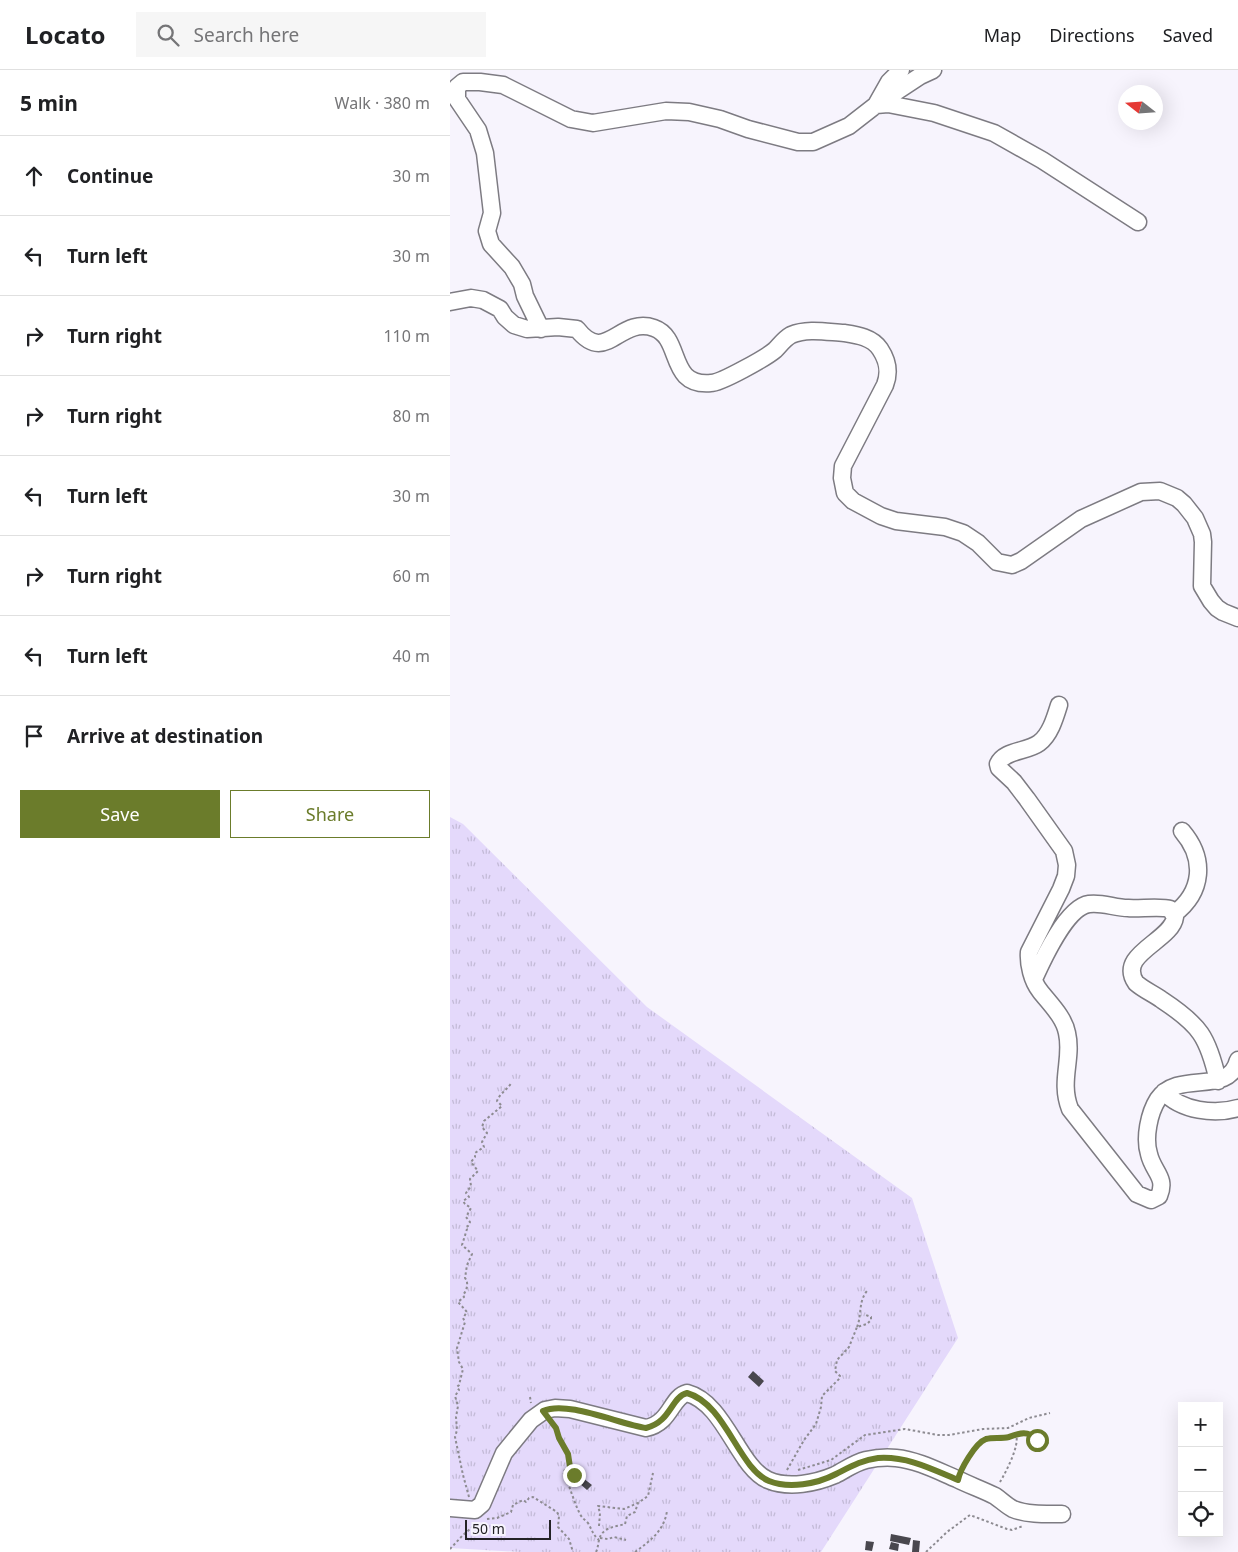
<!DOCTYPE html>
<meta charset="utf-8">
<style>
body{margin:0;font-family:"Noto Sans",sans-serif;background:#f6f6f6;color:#202124}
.controls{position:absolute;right:15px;bottom:15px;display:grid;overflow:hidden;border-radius:0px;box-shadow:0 5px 20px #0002}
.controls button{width:45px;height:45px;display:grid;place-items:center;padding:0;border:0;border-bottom:1px solid #e0e0e0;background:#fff;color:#202124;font:25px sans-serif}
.compass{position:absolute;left:668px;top:15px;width:45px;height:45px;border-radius:50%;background:#fff;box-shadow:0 5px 20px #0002;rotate:287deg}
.scale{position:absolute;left:15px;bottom:12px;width:86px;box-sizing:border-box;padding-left:5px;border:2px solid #242326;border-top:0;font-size:14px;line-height:18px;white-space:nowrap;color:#242326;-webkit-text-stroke:4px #f7f4fd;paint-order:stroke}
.stop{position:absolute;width:15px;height:15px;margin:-11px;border:4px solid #6b7c2b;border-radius:50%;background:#fff}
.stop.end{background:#6b7c2b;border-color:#fff;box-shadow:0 1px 5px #0008}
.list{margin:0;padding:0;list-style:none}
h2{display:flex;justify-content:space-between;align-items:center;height:65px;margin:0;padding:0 20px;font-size:21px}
h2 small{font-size:16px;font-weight:400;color:#757577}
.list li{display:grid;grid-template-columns:32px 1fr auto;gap:15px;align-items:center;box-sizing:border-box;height:80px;padding:0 20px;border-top:1px solid #e0e0e0}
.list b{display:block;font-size:19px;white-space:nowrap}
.list em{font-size:16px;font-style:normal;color:#757577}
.actions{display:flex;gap:10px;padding:15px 20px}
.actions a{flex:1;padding:11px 0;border:1px solid #6b7c2b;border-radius:0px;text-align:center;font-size:18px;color:#6b7c2b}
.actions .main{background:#6b7c2b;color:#fff}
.icon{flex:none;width:28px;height:28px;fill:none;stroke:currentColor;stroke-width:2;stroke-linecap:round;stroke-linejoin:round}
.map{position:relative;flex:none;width:788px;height:1482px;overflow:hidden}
header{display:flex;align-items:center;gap:30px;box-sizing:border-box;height:70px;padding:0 25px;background:#fff;border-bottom:1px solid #e0e0e0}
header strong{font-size:24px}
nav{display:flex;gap:28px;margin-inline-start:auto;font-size:18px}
.search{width:350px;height:45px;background:#f6f6f6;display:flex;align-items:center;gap:12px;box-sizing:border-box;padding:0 18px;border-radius:0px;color:#757577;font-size:19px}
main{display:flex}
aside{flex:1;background:#fff}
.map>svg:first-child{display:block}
</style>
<header>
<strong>Locato</strong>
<div class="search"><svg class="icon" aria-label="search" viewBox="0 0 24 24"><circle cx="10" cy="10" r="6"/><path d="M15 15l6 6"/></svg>Search here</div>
<nav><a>Map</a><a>Directions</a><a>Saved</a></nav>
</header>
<main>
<aside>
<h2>5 min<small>Walk · 380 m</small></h2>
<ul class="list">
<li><svg class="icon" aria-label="ahead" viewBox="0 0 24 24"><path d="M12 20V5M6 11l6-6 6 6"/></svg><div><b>Continue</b></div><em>30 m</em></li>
<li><svg class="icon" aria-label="left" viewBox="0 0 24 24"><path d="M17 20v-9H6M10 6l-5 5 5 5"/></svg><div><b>Turn left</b></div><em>30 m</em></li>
<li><svg class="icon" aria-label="right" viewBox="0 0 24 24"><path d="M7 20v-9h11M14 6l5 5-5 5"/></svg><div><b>Turn right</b></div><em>110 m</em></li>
<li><svg class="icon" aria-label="right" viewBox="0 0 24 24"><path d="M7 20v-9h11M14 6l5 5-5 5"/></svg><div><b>Turn right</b></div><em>80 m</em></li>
<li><svg class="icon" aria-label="left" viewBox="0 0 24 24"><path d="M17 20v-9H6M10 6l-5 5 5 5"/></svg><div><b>Turn left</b></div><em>30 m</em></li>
<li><svg class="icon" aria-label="right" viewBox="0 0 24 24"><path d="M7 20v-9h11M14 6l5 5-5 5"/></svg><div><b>Turn right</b></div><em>60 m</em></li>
<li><svg class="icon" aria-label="left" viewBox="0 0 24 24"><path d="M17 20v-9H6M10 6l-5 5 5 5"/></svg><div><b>Turn left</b></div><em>40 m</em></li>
<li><svg class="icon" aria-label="arrive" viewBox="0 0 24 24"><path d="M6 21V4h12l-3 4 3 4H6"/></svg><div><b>Arrive at destination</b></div></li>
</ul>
<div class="actions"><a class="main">Save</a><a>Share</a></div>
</aside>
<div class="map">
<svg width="788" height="1482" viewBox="0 0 788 1482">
<defs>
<pattern id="grass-tufts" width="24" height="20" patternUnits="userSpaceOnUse" patternTransform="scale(1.25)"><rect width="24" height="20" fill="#e4d9fb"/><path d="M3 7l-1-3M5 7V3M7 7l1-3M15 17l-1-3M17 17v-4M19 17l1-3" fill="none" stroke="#c3bad7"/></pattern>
</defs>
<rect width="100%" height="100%" fill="#f7f4fd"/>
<path fill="url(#grass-tufts)" d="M0 747 13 754 197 937 462 1128 508 1268 371 1482H71L0 1478Z"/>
<path fill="#49474e" d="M303 1301 314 1311 309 1317 298 1307Z
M133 1408 142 1415 137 1420 129 1413Z
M441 1464 461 1468 459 1475 440 1471Z
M463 1470 470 1471 469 1482H462Z
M416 1471 424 1472 422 1481 415 1480Z
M441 1472 449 1474 448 1481 439 1479Z"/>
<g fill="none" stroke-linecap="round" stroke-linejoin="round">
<g stroke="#7d7b82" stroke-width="19">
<path id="minor" d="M451 0 439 12 426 35 438 34 484 43 544 63 592 90 688 152
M0 232 21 228 33 230 50 239 55 247 64 255 77 259 108 257 127 259C156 296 169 246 204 258 233 268 217 317 261 313 271 313 317 287 325 280 330 275 334 269 341 265 357 258 377 262 394 263 407 265 422 267 430 279 438 291 440 302 435 315L393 396 392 408 395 423 403 431 431 446 446 451 495 457 513 463 528 473 547 492 562 495 571 491 631 449 691 422 710 421 727 428 734 434 745 448 752 464 753 472 752 516 761 531 767 538 773 542 788 548
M91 259 75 226 72 214 62 197 41 174 37 161 42 143 35 83 28 60 7 29V17L13 12H30L53 15 121 49 143 53 216 41 239 42 270 49 298 59 348 72H363L399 56 426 35 470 6 483 0
M609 635C605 648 600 665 589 673 577 682 554 680 548 694L549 698 564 712 577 729 614 781 617 795 616 806 611 819 579 882C578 894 582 911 590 921 600 934 614 947 617 963 623 989 609 1011 620 1039L687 1124 701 1130 709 1126C717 1107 703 1102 699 1084 694 1068 699 1043 708 1029 729 999 779 1027 788 990
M724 844C753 822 756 789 732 761
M584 909C593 889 617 837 639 834 652 832 665 838 678 838 688 839 712 836 720 839L725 847C722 871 666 884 686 913 694 920 704 924 712 930 750 955 758 967 768 1011
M714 1022C731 1041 765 1045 788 1038
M0 1438 25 1440 32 1434 54 1383 81 1350 95 1340 105 1338 120 1339 196 1358C221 1353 221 1327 237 1323 275 1333 288 1397 318 1410 339 1419 366 1413 385 1405 395 1400 404 1393 416 1390 425 1388 436 1387 446 1388 467 1390 488 1401 507 1409 519 1415 533 1420 545 1426 551 1430 557 1436 563 1439 578 1445 597 1444 612 1444"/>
</g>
<path stroke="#8d8b91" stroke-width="2" stroke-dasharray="2.5 2.5" stroke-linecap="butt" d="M407 1257C412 1245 408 1232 417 1221
M80 1327 81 1333
M101 1353 106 1358 109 1368 118 1384 121 1399 129 1409
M513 1396 525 1377 535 1369 557 1367 574 1362 583 1366 590 1371 599 1373
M121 1399 115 1400 113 1402C120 1416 123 1430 130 1444 132 1448 135 1450 138 1453 142 1460 143 1465 149 1470
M337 1400 354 1370 366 1354 371 1337 372 1326 390 1308V1306L385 1301 387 1290 399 1277 407 1257 417 1254 421 1250V1247L416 1245
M348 1400 381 1390 415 1365 455 1359 488 1365H499L533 1359 558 1358 579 1348 600 1343
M550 1412C556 1402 570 1375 566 1365
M19 1427 13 1405 5 1367 7 1360 6 1347 8 1336 5 1326 9 1320 7 1317 9 1315 13 1299 9 1292 7 1278 15 1252 13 1248 17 1242 8 1232 14 1227 13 1225C17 1220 19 1213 15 1208L17 1195 22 1184 12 1175 17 1159 16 1157 18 1156 20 1152 16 1147 21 1138 15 1134 13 1131 19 1127 16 1123 21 1116 20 1109 28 1101 21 1092 25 1087V1083L34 1077 32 1072 37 1063 32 1057 34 1051 52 1036 47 1031C50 1023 58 1019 62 1012
M37 1449 47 1448 61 1442 63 1435 73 1430 76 1432 79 1428 83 1427 107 1442 109 1446 108 1457 119 1469 123 1482
M149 1456 150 1443 148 1436 174 1439 188 1433
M150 1468 158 1469 164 1467 176 1470
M0 1479 13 1465 26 1454
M146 1482C148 1478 148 1474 149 1470 152 1457 165 1457 175 1454L177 1446 185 1442 188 1433 198 1426 203 1403
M185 1482C200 1471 214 1461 217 1441
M476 1482 497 1462 520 1445 557 1459 562 1460 573 1456"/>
<use href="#minor" stroke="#fff" stroke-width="16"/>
</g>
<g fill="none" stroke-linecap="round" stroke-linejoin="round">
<path stroke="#6b7c2b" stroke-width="6" d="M124 1405 120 1397 118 1384 109 1368 106 1358 93 1341C117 1330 169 1354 196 1358 221 1352 221 1327 237 1323 276 1334 288 1398 319 1411 339 1419 367 1414 386 1404 400 1397 412 1390 428 1388 457 1386 482 1399 508 1410 510 1400 525 1373 536 1369 543 1367 551 1369 559 1367 570 1363 578 1360 587 1370"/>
</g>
</svg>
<div class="controls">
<button>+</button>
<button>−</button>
<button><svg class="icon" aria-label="locate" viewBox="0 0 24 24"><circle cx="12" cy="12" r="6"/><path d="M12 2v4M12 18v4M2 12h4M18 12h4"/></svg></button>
</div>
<svg class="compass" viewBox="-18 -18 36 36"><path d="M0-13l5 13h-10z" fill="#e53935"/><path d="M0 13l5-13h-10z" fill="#757577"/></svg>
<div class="scale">50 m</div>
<div class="stop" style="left:587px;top:1370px"></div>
<div class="stop end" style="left:124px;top:1405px"></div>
</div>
</main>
